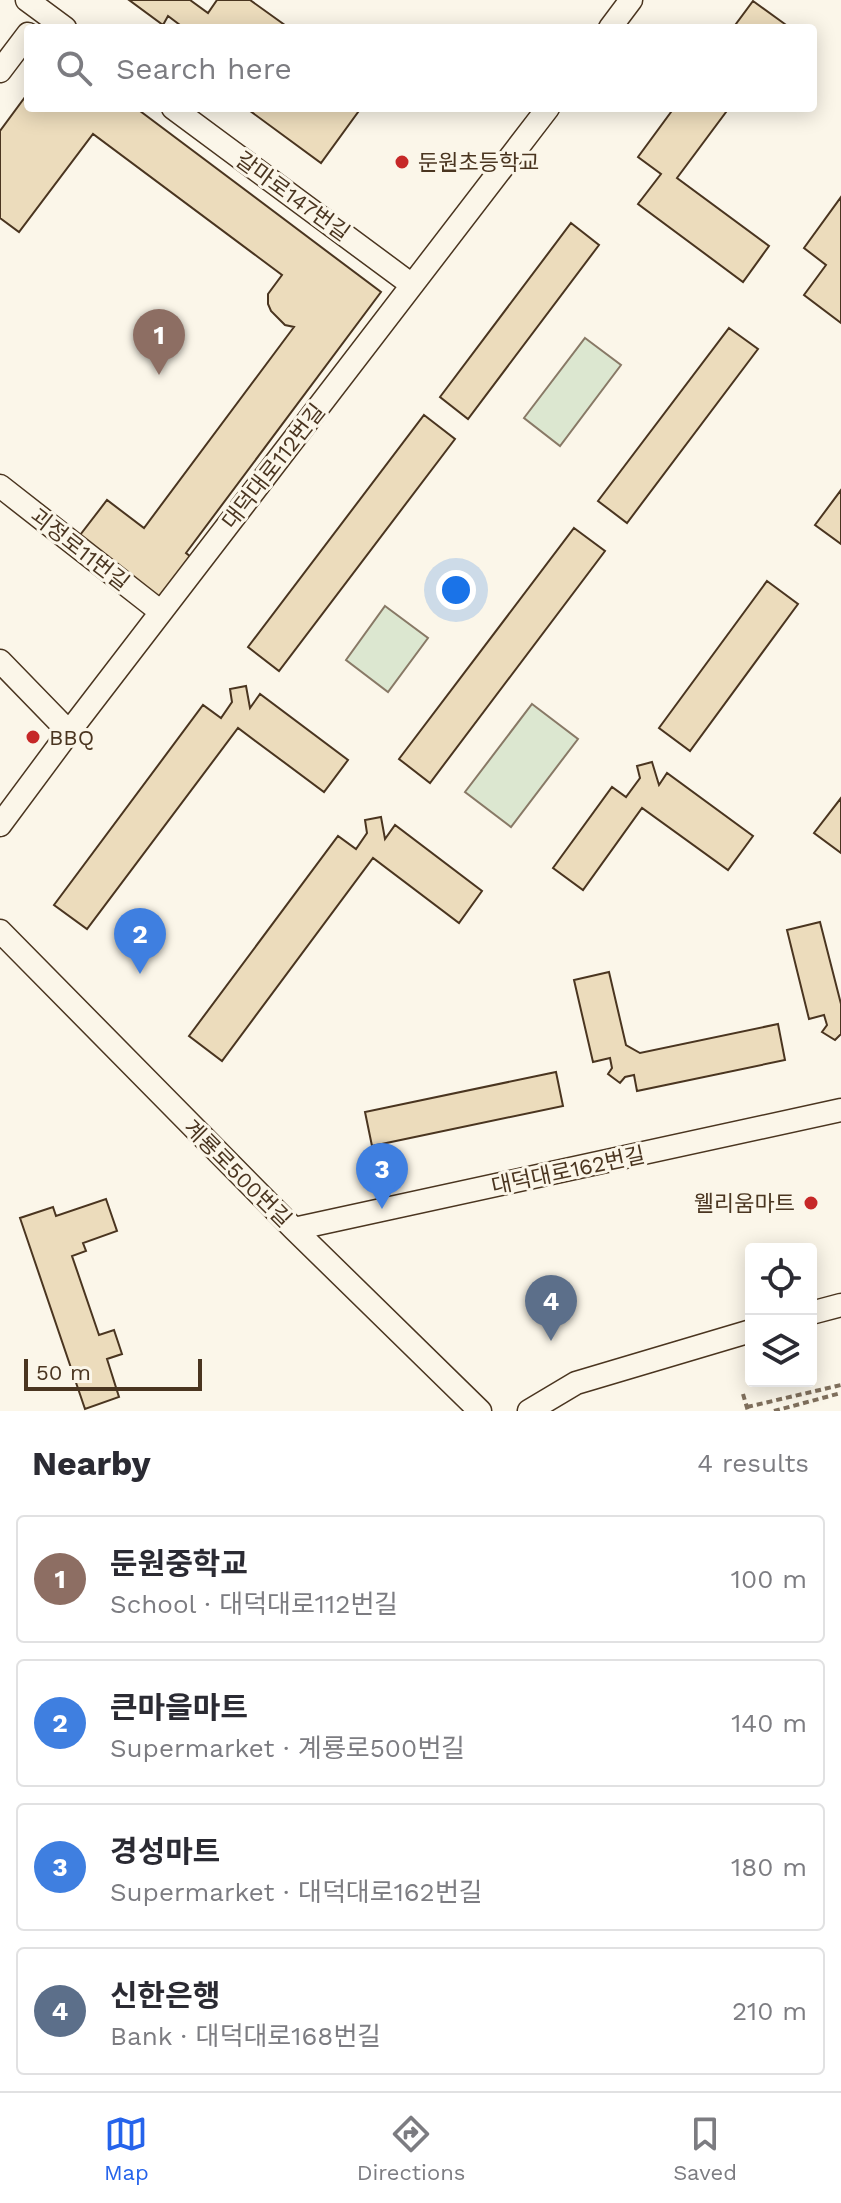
<!DOCTYPE html>
<meta charset="utf-8">
<style>
body{margin:0;font-family:"Work Sans","Noto Sans KR",sans-serif;background:#f7f7f7;color:#2b2b33}
.controls{position:absolute;right:24px;bottom:24px;display:grid;overflow:hidden;border-radius:8px;box-shadow:0 4px 20px #0003}
.controls button{width:72px;height:72px;display:grid;place-items:center;padding:0;border:0;border-bottom:2px solid #e1e1e2;background:#fff;color:#2b2b33;font:40px sans-serif}
.scale{position:absolute;left:24px;bottom:20px;width:178px;box-sizing:border-box;padding-left:8px;border:4px solid #4a3520;border-top:0;font-size:22px;line-height:28px;white-space:nowrap;color:#4a3520;-webkit-text-stroke:6px #fbf6e9;paint-order:stroke}
.you{position:absolute;left:456px;top:590px;width:28px;height:28px;margin:-20px;border:6px solid #fff;border-radius:50%;background:#1a73e8;box-shadow:0 0 0 12px #1a73e833}
.badge{display:grid;place-items:center;width:52px;height:52px;border-radius:50%;background:#2563eb;color:#fff;font-size:26px;font-weight:700}
.pin{position:absolute;translate:-50% -66px;filter:drop-shadow(0 2px 4px #0008)}
.pin::after{content:'';position:absolute;top:42px;width:28px;height:24px;background:inherit;clip-path:polygon(0 0,100% 0,50% 100%)}
.list{margin:0;padding:0;list-style:none}
h2{display:flex;justify-content:space-between;align-items:center;height:104px;margin:0;padding:0 32px;font-size:34px}
h2 small{font-size:26px;font-weight:400;color:#7c7c81}
.list li{display:grid;grid-template-columns:52px 1fr auto;gap:24px;align-items:center;box-sizing:border-box;height:128px;margin:0 16px 16px;padding:0 16px;border:2px solid #e1e1e2;border-radius:8px}
.list b{display:block;font-size:30px;white-space:nowrap}
.list p{margin:0;font-size:26px;white-space:nowrap;color:#7c7c81}
.list em{font-size:26px;font-style:normal;color:#7c7c81}
.icon{flex:none;width:44px;height:44px;fill:none;stroke:currentColor;stroke-width:2;stroke-linecap:round;stroke-linejoin:round}
.map{position:relative;flex:none;width:841px;height:1411px;overflow:hidden}
.search{position:absolute;background:#fff;box-shadow:0 4px 20px #0003;left:24px;right:24px;top:24px;height:88px;display:flex;align-items:center;gap:20px;box-sizing:border-box;padding:0 28px;border-radius:8px;color:#7c7c81;font-size:30px}
.sheet{height:680px;background:#fff}
nav{display:flex;justify-content:space-around;align-items:center;box-sizing:border-box;height:112px;border-top:2px solid #e1e1e2;background:#fff;font-size:22px;color:#7c7c81}
nav a{display:grid;justify-items:center;gap:4px}
nav .on{color:#2563eb}
.map>svg:first-child{display:block}
</style>
<div class="map">
<svg width="841" height="1411" viewBox="0 0 841 1411">
<rect width="100%" height="100%" fill="#fbf6e9"/>
<path fill="#dce7d0" stroke="#887966" stroke-width="2" d="M585 338 621 365 560 446 524 418Z
M385 606 428 638 388 692 346 660Z
M532 704 578 739 511 827 465 792Z"/>
<path fill="#ecdcbc" stroke="#4a3520" stroke-width="2" d="M129 0H190L208 13 217 0H250L289 28H184L168 16 163 25Z
M753 1 789 27 788 28H733Z
M28 93V108H136L381 292 186 553 196 561 164 604 77 539 107 500 144 528 294 327 285 325 271 311 268 304V294L282 275 93 134 19 232 0 218V131Z
M246 108H361L321 163Z
M674 108H729L677 178 769 246 743 282 638 204 661 174 638 157Z
M841 197V323L804 295 826 265 804 248Z
M571 223 599 245 468 419 440 397Z
M729 328 758 349 627 523 598 501Z
M424 415 455 439 279 671 248 647Z
M841 490V544L815 525Z
M574 528 605 551 430 783 399 759Z
M767 581 798 604 690 751 659 728Z
M246 686 250 708 260 694 348 760 324 792 238 728 87 929 54 905 203 705 221 718 232 702 230 689Z
M652 762 659 785 667 773 753 836 728 870 642 808 583 890 553 868 612 787 626 797 640 778 637 766Z
M841 798V853L814 833Z
M381 817 385 839 395 825 482 891 459 923 373 858 222 1061 189 1036 338 836 356 849 367 833 365 820Z
M820 922 841 1004V1034L835 1040 822 1032 827 1025 824 1015 809 1019 787 930Z
M609 972 626 1045 640 1053 778 1024 785 1060 637 1091 634 1075 625 1077 620 1083 608 1074 612 1068 610 1058 593 1062 574 980Z
M556 1072 563 1106 372 1146 365 1112Z
M106 1199 117 1231 83 1243 86 1251 72 1256 99 1335 114 1330 122 1354 107 1359 119 1397 85 1409 20 1218 53 1207 56 1216Z"/>
<g fill="none" stroke-linecap="round" stroke-linejoin="round">
<g stroke="#4a3520" stroke-width="25">
<path id="street" d="M27 0 65 28
M610 28 631 0
M0 71 28 34
M173 108 412 285
M0 486 161 612
M0 661 69 732
M0 825 69 732 548 108
M0 931 294 1229 480 1411
M294 1229 841 1110
M811 1313 841 1305
M529 1411 576 1383 751 1331"/>
</g>
<path stroke="#7f6f5c" stroke-width="4" stroke-dasharray="6 4" stroke-linecap="butt" d="M743 1394 748 1411
M747 1407 841 1385
M774 1411 841 1393"/>
<use href="#street" stroke="#fbf6e9" stroke-width="22"/>
</g>
<g fill="#c62828" stroke="#fbf6e9" stroke-width="3">
<circle cx="402" cy="162" r="8"/>
<circle cx="33" cy="737" r="8"/>
<circle cx="811" cy="1203" r="8"/>
</g>
<g text-anchor="middle" stroke-width="6" stroke-linejoin="round" paint-order="stroke">
<g font-size="22" fill="#4a3520" stroke="#fbf6e9" text-anchor="start">
<text x="418" y="170">둔원초등학교</text>
<text x="49" y="745">BBQ</text>
<text x="795" y="1211" text-anchor="end">웰리움마트</text>
</g>
<g font-size="22" fill="#4a3520" stroke="#fbf6e9">
<text transform="translate(293 196) rotate(36)" y="8">갈마로147번길</text>
<text transform="translate(273 466) rotate(-52)" y="8">대덕대로112번길</text>
<text transform="translate(80 549) rotate(38)" y="8">괴정로11번길</text>
<text transform="translate(568 1170) rotate(-12)" y="8">대덕대로162번길</text>
<text transform="translate(238 1173) rotate(45)" y="8">계룡로500번길</text>
</g>
</g>
</svg>
<div class="controls">
<button><svg class="icon" aria-label="locate" viewBox="0 0 24 24"><circle cx="12" cy="12" r="6"/><path d="M12 2v4M12 18v4M2 12h4M18 12h4"/></svg></button>
<button><svg class="icon" aria-label="layers" viewBox="0 0 24 24"><path d="M12 4l9 5-9 5-9-5zM3 14l9 5 9-5"/></svg></button>
</div>
<div class="scale">50 m</div>
<div class="you"></div>
<div class="pin badge" style="left:159px;top:375px;background:#8d6e63">1</div>
<div class="pin badge" style="left:140px;top:974px;background:#3f7fe0">2</div>
<div class="pin badge" style="left:382px;top:1209px;background:#3f7fe0">3</div>
<div class="pin badge" style="left:551px;top:1341px;background:#5c6f8a">4</div>
<div class="search"><svg class="icon" aria-label="search" viewBox="0 0 24 24"><circle cx="10" cy="10" r="6"/><path d="M15 15l6 6"/></svg>Search here</div>
</div>
<section class="sheet">
<h2>Nearby<small>4 results</small></h2>
<ul class="list">
<li><span class="badge" style="background:#8d6e63">1</span><div><b>둔원중학교</b><p>School · 대덕대로112번길</p></div><em>100 m</em></li>
<li><span class="badge" style="background:#3f7fe0">2</span><div><b>큰마을마트</b><p>Supermarket · 계룡로500번길</p></div><em>140 m</em></li>
<li><span class="badge" style="background:#3f7fe0">3</span><div><b>경성마트</b><p>Supermarket · 대덕대로162번길</p></div><em>180 m</em></li>
<li><span class="badge" style="background:#5c6f8a">4</span><div><b>신한은행</b><p>Bank · 대덕대로168번길</p></div><em>210 m</em></li>
</ul>
</section>
<nav>
<a class="on"><svg class="icon" aria-label="map" viewBox="0 0 24 24"><path d="M3 6l6-2 6 2 6-2v14l-6 2-6-2-6 2zM9 4v14M15 6v14"/></svg>Map</a>
<a><svg class="icon" aria-label="directions" viewBox="0 0 24 24"><path d="M12 3l9 9-9 9-9-9zM9 14v-3h6M13 9l2 2-2 2"/></svg>Directions</a>
<a><svg class="icon" aria-label="saved" viewBox="0 0 24 24"><path d="M7 4h10v16l-5-4-5 4z"/></svg>Saved</a>
</nav>
